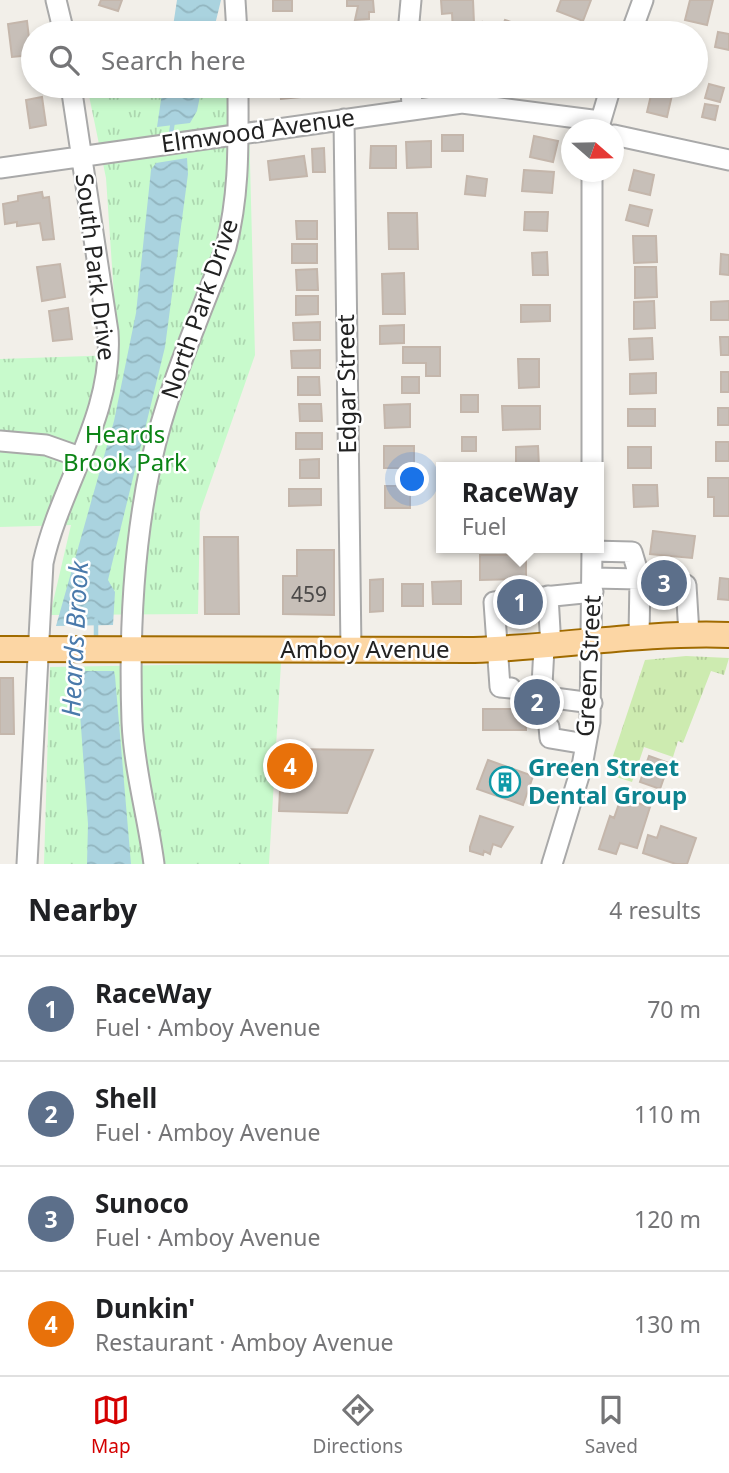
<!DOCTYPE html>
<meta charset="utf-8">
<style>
body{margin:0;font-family:"Noto Sans",sans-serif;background:#f2f2f2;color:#202124}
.compass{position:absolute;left:561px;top:119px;width:63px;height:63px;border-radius:50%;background:#fff;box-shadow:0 4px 10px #0003;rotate:110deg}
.you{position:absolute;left:413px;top:480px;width:24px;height:24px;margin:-18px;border:5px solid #fff;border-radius:50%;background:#1a73e8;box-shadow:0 0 0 10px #1a73e833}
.badge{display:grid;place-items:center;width:46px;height:46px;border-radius:50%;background:#d40000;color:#fff;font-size:23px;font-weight:700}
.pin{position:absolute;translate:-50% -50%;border:4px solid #fff;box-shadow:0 2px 7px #0006}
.popup{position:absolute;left:436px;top:462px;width:168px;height:91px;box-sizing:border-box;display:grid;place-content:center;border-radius:0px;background:#fff;filter:drop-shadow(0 2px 5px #0005);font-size:23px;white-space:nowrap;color:#757577}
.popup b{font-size:26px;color:#202124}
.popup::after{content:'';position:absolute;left:50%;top:100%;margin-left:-14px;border:14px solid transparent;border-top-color:#fff}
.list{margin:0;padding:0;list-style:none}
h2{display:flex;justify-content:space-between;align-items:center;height:91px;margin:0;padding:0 28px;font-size:30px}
h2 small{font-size:23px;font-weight:400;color:#757577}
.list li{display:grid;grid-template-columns:46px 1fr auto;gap:21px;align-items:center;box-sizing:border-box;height:105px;padding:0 28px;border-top:2px solid #e0e0e0}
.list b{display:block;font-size:26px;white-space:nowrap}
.list p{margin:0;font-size:23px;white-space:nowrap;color:#757577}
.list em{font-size:23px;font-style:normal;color:#757577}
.icon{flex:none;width:38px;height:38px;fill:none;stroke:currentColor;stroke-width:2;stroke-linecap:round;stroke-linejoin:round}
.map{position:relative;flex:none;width:729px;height:864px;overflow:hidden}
.search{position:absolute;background:#fff;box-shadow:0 4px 10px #0003;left:21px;right:21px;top:21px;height:77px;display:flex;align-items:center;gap:18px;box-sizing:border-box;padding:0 24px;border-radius:38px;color:#757577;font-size:26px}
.sheet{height:511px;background:#fff}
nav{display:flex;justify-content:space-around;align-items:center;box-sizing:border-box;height:98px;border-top:2px solid #e0e0e0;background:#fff;font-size:19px;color:#757577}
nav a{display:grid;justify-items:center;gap:4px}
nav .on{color:#d40000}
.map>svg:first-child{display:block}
</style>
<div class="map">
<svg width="729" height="864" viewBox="0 0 729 864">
<defs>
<pattern id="grass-tufts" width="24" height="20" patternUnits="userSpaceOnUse" patternTransform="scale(1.75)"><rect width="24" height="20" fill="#cdebb0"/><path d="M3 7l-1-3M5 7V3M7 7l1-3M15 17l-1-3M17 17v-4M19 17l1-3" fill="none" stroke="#b0c997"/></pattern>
<pattern id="park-tufts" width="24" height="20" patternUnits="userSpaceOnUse" patternTransform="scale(1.75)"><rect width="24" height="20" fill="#c8facc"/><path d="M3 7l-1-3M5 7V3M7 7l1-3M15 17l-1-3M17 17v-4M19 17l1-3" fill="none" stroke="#acd6af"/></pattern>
<pattern id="water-waves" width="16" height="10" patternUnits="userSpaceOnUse" patternTransform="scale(1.75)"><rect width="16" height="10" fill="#aad3df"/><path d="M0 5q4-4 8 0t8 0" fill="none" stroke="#92b5bf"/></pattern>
</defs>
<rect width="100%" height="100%" fill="#f2efe9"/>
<path fill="url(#grass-tufts)" d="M686 656 729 658 724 675 711 671 683 743 678 741 673 757 644 747 632 782 607 774 645 660Z"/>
<path fill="url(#park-tufts)" d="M87 86H248L255 355 200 512 198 614 50 615 71 525 0 527V359L118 355 106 178Z
M281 663 269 864H44L50 667Z"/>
<path fill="url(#water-waves)" d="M177 0H221L213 33H172Z
M163 86H202L197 111 190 123 157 127Z
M187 158 188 174 165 347 108 580 115 592 113 625 56 626 114 421 136 313 151 170 156 163Z
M77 671H114L115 676 131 864H87L88 824Z"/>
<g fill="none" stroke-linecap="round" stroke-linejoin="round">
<path stroke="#aad3df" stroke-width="4.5" d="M170 140 173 121
M96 620V643"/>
</g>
<path fill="#c7bfb8" stroke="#c4b6ab" stroke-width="2" d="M101 0H122L118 11 99 5Z
M273 0H292V11H273Z
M347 0H373L374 12H369V19L355 20 358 6H347Z
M441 0H473L474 23 482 22V33H453L452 13 442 14Z
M561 0H591L583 21 557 11Z
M690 0H713L707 25 685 20Z
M505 20 517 24 514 33H500Z
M27 21 31 55 12 57 8 24Z
M373 25V33H354V26Z
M718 32 729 34V50L715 47Z
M709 84 724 88 720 102 705 98Z
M279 86H298L300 97 281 99Z
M652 91 672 95 667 117 647 112Z
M42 97 46 125 30 128 26 100Z
M705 104 718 106 715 120 702 117Z
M442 135H463V151H442Z
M534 136 558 141 553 162 530 157Z
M431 141V167L407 168 406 142Z
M371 146H396V168H370Z
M324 148 325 172H313L312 149Z
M304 156 307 176 270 180 268 161Z
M524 170 554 172 552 193 522 191Z
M634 170 654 175 650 195 629 190Z
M467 176 487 179 485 196 465 194Z
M42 192 43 198 49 197 54 239 43 240 40 223 17 226V222L5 224 3 204 18 201V196Z
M630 205 652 210 648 226 626 220Z
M525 212H548L547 231 524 230Z
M388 213H417L418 249H389Z
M296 221H317V239H297Z
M633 236H656L657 262 634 263Z
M292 244H317V263H292Z
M547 252 548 275H533L532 253Z
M721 254 729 255V275L720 274Z
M60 264 65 297 42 301 37 267Z
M635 267H656L657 297 635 298Z
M317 269 318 290H297L296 270Z
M404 273 405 314H383L382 274Z
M296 296H318V314L296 315Z
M654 301 655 328 634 329V302Z
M729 301V320H711V302Z
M521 305H550V321L521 322Z
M68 308 72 339 53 341 49 311Z
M320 322V340H294L293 323Z
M404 325V343L380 344V326Z
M720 337H729V355H721Z
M652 338 653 359 630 360 629 339Z
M403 347H440V376H426V363H403Z
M320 350V368H292L291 351Z
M518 359H539V387L519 388Z
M721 372H729V392H721Z
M656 373V393L630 394V374Z
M298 377H319L320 395H298Z
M402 377H419V393H402Z
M461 395H478V412H461Z
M299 404H321L322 421H300Z
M410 404V427L385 428 384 405Z
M502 406H540V429L503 430Z
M718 408H729V425H718Z
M628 409H655V426H628Z
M296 433H322V449H296Z
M462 437H476V451H462Z
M716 442H729V461H716Z
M384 446H414V468H384Z
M538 446 539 467H516V447Z
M628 447H651V468H628Z
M319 459V478H300V460Z
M708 478H729V516H714V497H708Z
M633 485H657L658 506 634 507Z
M385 486H410V508H385Z
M289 489H321V505L289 506Z
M653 531 695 536 692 558 650 554Z
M204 537H238L239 614H205Z
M297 550H334V615L283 614V576H297Z
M480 555H526V579L480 580Z
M654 566 677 568 673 602 651 600Z
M720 578 729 579V600L718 599Z
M383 579V611L370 612V580Z
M461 581V604H433L432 582Z
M402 584H423V606H402Z
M0 678H13L14 734H0Z
M483 709H525L526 730H483Z
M282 749 373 750 347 813 279 811Z
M649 756 669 763 660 789 640 782Z
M488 760 533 776 523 805 477 789Z
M621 798 650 807 637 848 620 843 616 854 599 849 610 816 614 818Z
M480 816 513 827 501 847 493 844 490 854 484 851 483 855 470 851V847Z
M661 826 696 838 687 864H676L643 853 648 835 657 838Z"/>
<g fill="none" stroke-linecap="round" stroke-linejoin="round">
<g stroke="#a9a9a9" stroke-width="23">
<path id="minor" d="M56 0 64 33
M235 0 237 33
M408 33 411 0
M631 33 643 0
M411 86 412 108
M344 119 351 650
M598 130 611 86
M614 135 729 160
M0 168 462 103 600 121
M592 172V467
M0 441 46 445 80 457
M592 551 632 552 640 579 593 578
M675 584 686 585 689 634
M548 596 551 647
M639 635 640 579 652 581
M511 688 500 687 494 602 593 592
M531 689H539L542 685 544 648
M551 709 554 698 592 703
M549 727 550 738 586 744
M27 864 43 563C60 485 114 415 108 332L71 86
M154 864C148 817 134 769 132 722 129 637 133 547 151 463 167 389 199 318 226 247 240 192 238 142 238 86
M552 864 582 766 590 722 592 548"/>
</g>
<g stroke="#a06b00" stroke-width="28">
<path id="major" d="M0 649 474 650C559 647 643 632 729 635"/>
</g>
<use href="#minor" stroke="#fff" stroke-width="19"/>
<use href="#major" stroke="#fcd6a4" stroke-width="24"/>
</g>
<defs>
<g id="building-ring" transform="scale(1.575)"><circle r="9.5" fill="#fff" stroke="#0f9aa8" stroke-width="1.5"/><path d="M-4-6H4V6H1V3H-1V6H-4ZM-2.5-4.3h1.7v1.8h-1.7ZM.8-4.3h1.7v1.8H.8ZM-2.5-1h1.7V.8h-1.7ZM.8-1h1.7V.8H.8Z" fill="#0f9aa8"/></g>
</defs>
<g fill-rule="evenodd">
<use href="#building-ring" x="505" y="782"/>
</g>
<g text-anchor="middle" stroke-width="5" stroke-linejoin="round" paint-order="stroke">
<g font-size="21" fill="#4b4948">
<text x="309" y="602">459</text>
</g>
<g font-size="24" fill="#222" stroke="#fff">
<text transform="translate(258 131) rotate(-8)" y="8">Elmwood Avenue</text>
<text transform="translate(95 267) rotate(83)" y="8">South Park Drive</text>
<text transform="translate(200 309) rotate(-71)" y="8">North Park Drive</text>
<text transform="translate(347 384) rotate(-91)" y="8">Edgar Street</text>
<text x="365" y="658">Amboy Avenue</text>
<text transform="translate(589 666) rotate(-87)" y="8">Green Street</text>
</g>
<g font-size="24" fill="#0c8416" stroke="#fff">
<text x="125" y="443">Heards<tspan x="125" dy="28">Brook Park</tspan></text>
</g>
<g font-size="24" font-weight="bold" fill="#0d838f" stroke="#fff" text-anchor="start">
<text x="528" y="776">Green Street<tspan x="528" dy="28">Dental Group</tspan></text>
</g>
<g font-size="26" font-style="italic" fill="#4a7aab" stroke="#fff">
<text transform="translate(75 639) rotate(-87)" y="9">Heards Brook</text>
</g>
</g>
</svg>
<svg class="compass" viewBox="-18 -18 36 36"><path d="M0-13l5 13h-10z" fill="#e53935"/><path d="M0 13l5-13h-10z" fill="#757577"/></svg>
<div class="you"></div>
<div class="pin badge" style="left:520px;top:602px;background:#5c6f8a">1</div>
<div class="popup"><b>RaceWay</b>Fuel</div>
<div class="pin badge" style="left:537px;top:702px;background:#5c6f8a">2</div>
<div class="pin badge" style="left:664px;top:583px;background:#5c6f8a">3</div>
<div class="pin badge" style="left:290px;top:766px;background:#e8710a">4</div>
<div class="search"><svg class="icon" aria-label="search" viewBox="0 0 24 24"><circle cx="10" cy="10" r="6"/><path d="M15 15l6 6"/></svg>Search here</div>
</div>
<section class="sheet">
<h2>Nearby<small>4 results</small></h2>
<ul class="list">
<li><span class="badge" style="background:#5c6f8a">1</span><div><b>RaceWay</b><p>Fuel · Amboy Avenue</p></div><em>70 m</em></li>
<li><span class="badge" style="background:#5c6f8a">2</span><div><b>Shell</b><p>Fuel · Amboy Avenue</p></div><em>110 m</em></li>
<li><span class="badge" style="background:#5c6f8a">3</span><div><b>Sunoco</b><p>Fuel · Amboy Avenue</p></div><em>120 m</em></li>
<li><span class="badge" style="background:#e8710a">4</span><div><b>Dunkin'</b><p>Restaurant · Amboy Avenue</p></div><em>130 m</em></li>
</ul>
</section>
<nav>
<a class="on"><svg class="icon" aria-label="map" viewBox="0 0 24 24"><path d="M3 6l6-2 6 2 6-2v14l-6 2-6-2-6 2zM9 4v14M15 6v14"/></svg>Map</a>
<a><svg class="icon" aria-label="directions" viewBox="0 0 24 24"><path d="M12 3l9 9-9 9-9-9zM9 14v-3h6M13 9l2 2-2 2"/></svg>Directions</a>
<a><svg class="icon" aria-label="saved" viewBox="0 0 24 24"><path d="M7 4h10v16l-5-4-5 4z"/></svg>Saved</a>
</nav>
